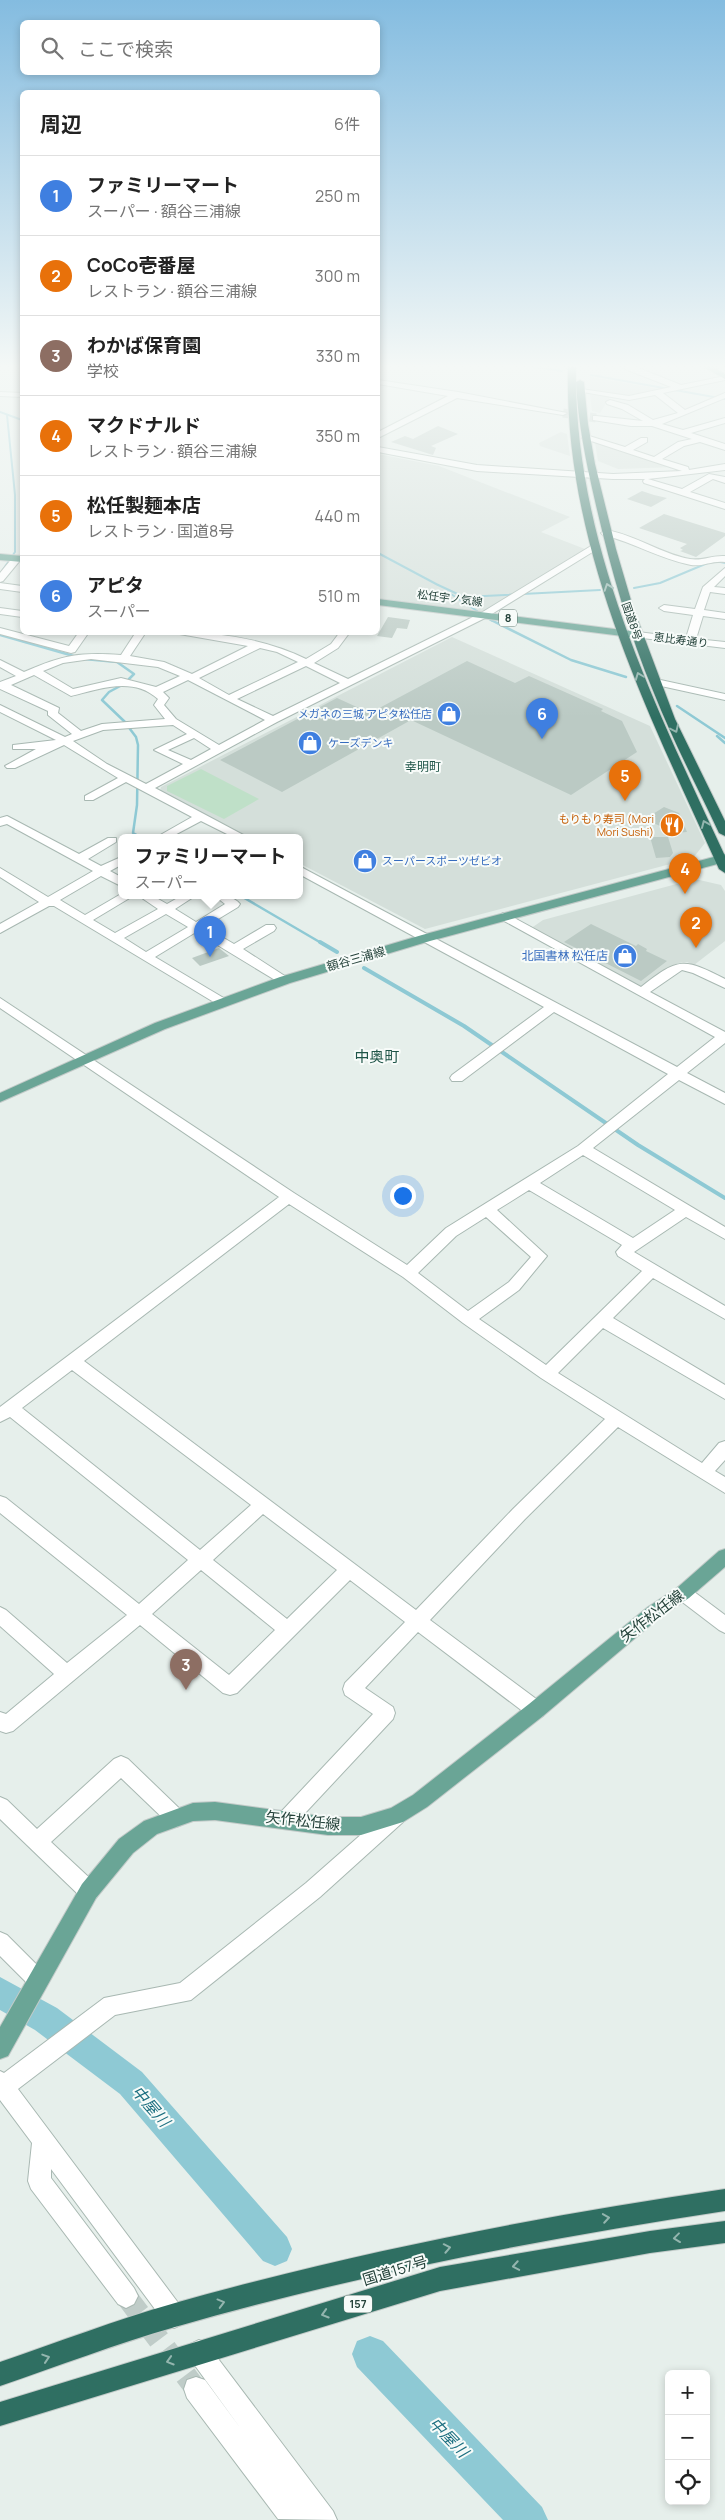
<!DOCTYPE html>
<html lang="ja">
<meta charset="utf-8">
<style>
body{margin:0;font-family:Manrope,"Noto Sans JP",sans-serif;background:#f2f2f2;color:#222}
.controls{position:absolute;right:15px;bottom:15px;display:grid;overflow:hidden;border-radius:8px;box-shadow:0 2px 8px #0003}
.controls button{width:45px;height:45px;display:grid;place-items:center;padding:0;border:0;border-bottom:1px solid #e0e0e0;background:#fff;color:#222;font:25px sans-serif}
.you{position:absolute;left:402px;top:1195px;width:18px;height:18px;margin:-12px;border:4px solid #fff;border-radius:50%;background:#1a73e8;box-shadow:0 0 0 8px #1a73e833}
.badge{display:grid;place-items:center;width:32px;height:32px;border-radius:50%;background:#ea580c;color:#fff;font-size:16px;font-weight:700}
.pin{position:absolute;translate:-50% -41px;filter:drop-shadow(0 1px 2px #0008)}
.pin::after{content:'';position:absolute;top:26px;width:18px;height:15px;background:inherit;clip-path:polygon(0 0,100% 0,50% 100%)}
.popup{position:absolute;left:118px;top:834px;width:185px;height:65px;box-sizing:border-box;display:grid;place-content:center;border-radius:8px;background:#fff;filter:drop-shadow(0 1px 4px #0005);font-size:16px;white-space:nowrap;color:#767676}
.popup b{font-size:19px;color:#222}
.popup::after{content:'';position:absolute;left:50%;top:100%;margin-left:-10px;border:10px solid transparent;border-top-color:#fff}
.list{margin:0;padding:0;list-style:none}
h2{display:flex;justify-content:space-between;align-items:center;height:65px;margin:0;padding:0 20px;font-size:21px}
h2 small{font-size:16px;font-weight:400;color:#767676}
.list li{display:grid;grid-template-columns:32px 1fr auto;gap:15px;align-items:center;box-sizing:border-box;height:80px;padding:0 20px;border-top:1px solid #e0e0e0}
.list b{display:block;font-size:19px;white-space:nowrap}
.list p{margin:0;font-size:16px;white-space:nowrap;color:#767676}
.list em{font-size:16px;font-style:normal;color:#767676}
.icon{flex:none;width:28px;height:28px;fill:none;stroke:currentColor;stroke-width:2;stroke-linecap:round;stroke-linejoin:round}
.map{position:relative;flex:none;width:725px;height:2520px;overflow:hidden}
.search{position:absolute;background:#fff;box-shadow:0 2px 8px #0003;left:20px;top:20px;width:360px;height:55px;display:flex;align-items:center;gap:12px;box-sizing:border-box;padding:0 18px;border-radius:8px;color:#767676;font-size:19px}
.panel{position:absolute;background:#fff;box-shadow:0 2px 8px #0003;left:20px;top:90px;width:360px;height:545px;border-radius:8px}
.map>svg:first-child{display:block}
</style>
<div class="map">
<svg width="725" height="2520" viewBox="0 0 725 2520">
<rect width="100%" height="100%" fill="#e6efeb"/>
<path fill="#d4dfda" d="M590 377 660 389 628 397 590 392Z
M590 394 610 397 600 413 592 411Z
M561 432 567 434 570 456 540 446 539 443Z
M595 442 675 467 618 469 598 461Z
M378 454 439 466 570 517 541 532 585 549 487 612 378 599Z
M452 637 650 726 705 843 693 858 425 929 299 863V838H251L160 791 161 787Z
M695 879 721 885 725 891V941L694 965 687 962 678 963 648 985 637 986 530 929 543 920Z"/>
<path fill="#bfe0c8" d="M201 769 259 799 224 819 167 791V786Z"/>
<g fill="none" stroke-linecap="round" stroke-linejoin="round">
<path stroke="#8ec9d4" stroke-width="2" d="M521 365 562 371
M591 375 725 399
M0 412 22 420
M378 553 438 585
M716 561 725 563
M0 574 15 552V495L7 415
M436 584 464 597 600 590
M634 588 660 583 710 562
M451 594 477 611
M489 619 493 621"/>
<path stroke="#8ec9d4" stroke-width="2.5" d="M491 620 571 660 626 677
M0 635 77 657
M84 659 117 662 134 674 129 679
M122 685 109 692 102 700 125 722
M677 706 725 738
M130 729 136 737 138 745 137 805 133 833 142 838
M717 736 725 743
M241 896 323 944"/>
<path stroke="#8ec9d4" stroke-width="4" d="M320 942 337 952
M364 968 464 1026 638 1145 725 1198"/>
<path fill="#8ec9d4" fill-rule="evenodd" d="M0 1977 57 2008 142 2072 287 2237 292 2249 287 2261 275 2266 263 2261 120 2094 35 2030 0 2010Z
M370 2336 383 2341 542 2507 548 2520H503L357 2367 352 2354 357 2341Z"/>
</g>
<path fill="#bbcac4" d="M438 426 458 434 431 446 436 448 433 455 391 442 405 436 413 439Z
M642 491 654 495 667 498 651 507 627 499Z
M664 514 725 533V536L696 557 680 551 683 550 680 548 687 544 639 528Z
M388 617 410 620 407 629 397 628 392 638 377 636Z
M467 661 515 683 529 676 603 709 601 711 622 721 637 752 571 795 411 720 282 792 220 760 337 698 370 713Z
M664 807 679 813 687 832 675 833 645 819Z
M650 837H668L673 853 670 857 656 858Z
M591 924 636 946 638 944 647 949 646 951 667 961 641 981 564 942Z
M219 948 229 956 200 966 192 958Z"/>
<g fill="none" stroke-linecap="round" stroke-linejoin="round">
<path stroke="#bfccc8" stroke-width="9" stroke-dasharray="9 4.5" stroke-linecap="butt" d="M563 413 596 418"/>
<path stroke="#bfccc8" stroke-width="22" stroke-dasharray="22 11" stroke-linecap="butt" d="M126 2296 196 2389"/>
<g stroke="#a8b8b2" stroke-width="2">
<path id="minor" d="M625 365H631L681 385 725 376V380L663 393 685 410 725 393V398L662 424 683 430 725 418V423L691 433 725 444V450L700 442 684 446 662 459 688 467 689 470 725 464V470L648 479 682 489 709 474 725 477V483L713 479 690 492 725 503V509L644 483 643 481 645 479H613L477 471 378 452V447L477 465 613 474 682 471 582 438 586 435 625 447 641 438H647V442L633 450 654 457 678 442 692 439 652 426H631L593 420V416H596L643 421 622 409 607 404 606 402 610 400 628 405 653 420 678 413 655 395 629 400 577 391 581 389 629 396 671 387 625 369Z
M378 380 458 392 567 413 563 415 457 398 378 438V432L448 396 378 384Z
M0 392 22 393V397L0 396Z
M606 530C636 535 661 554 690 559 702 561 713 555 725 556V562C713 560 702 567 691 565 660 559 633 542 603 535L601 533Z
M591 546 599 548 487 617 277 722 155 788 249 838H235L201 821 169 838H155L192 817 126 782 93 800H85V796L118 778 64 745 15 768H7L5 766 36 749H13V745L56 740 0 712V705L65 737 72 734 48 715V711L0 689V682L16 676 0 667V660L24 672C63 655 79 652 121 655L136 632H146L130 656 164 662 192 674 248 646 168 632C216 632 264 638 306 659L331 644 340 632H350L338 648 314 663 348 679 481 613ZM260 648 277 652 298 662 229 695 199 678ZM91 659 158 667 180 676 156 687 121 678 73 689 43 671 63 663ZM306 666 340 683 273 716 237 699ZM34 675 71 696C100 689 133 676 158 699L154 705 165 719 102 724 81 731 58 713 59 708 11 685ZM188 680 265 720 219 745 176 719 164 705 169 698 163 692ZM173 725 187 734 154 750 183 764 146 784 107 764 73 741 103 730ZM194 738 211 749 191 760 168 750Z
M14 556 22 558 3 581 0 582V573Z
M725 568V576L714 587 725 588V594L710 592 704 610 725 613V619L703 616 696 639 725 642V648L634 637 633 635 638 632 686 638 693 615 664 611 659 608 664 605 695 609 703 587Z
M0 583 22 586V592L0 589Z
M0 608 22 611V617L0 614Z
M0 628 69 646 79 632H89L75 652 71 653 0 634Z
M656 679 725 694V700L652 684V680Z
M7 816 79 854 108 838H116V842L88 859 101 866 121 857V865L110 871 121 877V886L101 876 60 900 85 915 121 894 133 896 93 920 115 933 158 909 139 896H153L167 904 181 896H195L175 909 196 922 225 904 215 896C225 896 233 896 240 904L238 907 205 927 234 944 266 925H274L276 928 274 931 243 949 291 980 285 984 280 983 196 932 155 957 227 1000 228 1003 222 1007 54 906H49L0 933V924L39 902 0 877V868L48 897 93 871 7 824 0 826V818ZM166 914 188 927 146 952 124 938Z
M299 866 677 1067 715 1037 497 917 503 913 507 914 641 987C678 958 683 957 725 979V988L693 973 682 970 650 992 725 1032V1043L687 1073 725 1093V1104L679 1080 593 1148 725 1227V1239L686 1217 634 1252 725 1306V1319L653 1278 613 1318 725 1385V1399L603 1328 558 1373 702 1463 719 1443 725 1441V1460L715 1471 725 1477V1493L618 1427 525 1519 430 1620 543 1704 545 1710 543 1716 536 1718 529 1716 418 1632 365 1688 393 1707 395 1713 393 1719 293 1826 286 1829 279 1826 276 1820 279 1814 373 1714 345 1695 343 1689 345 1683 405 1622 350 1580 237 1693 230 1695 223 1693 140 1625 13 1731 6 1733 0 1731V1712L6 1714 54 1674 0 1626V1607L6 1610 67 1663 127 1615 0 1513V1496L6 1498 139 1604 188 1560 10 1417 0 1422V1407L279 1197 0 1008V998L294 1193 407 1265 446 1228 578 1146 668 1074 554 1012 462 1081H452L450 1078 452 1075 544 1007 299 874ZM583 1155 675 1210 633 1238 540 1183ZM529 1190 622 1245 616 1252 618 1256 642 1271 546 1365 479 1319 519 1290 547 1256 497 1210ZM289 1204 403 1277 463 1323 541 1378 605 1419 513 1509 416 1610 84 1361ZM486 1217 531 1257 509 1282 468 1311 418 1273 456 1236ZM72 1370 251 1505 200 1550 22 1408ZM263 1514 337 1570 287 1619 213 1560ZM201 1570 275 1630 229 1675 152 1614Z
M683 1585 689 1588 725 1615V1633L719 1630 677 1598 674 1593 677 1588Z
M121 1756 128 1759 183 1812 186 1818 183 1824 176 1827 169 1824 121 1778 51 1842 96 1884 99 1891 96 1898 89 1901 82 1898 0 1819V1797L7 1800 37 1829 114 1759Z
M396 1807 403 1810 406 1816 403 1822 320 1897 191 2000 115 2015 18 2089 182 2308 186 2316 182 2324 174 2328 166 2324 51 2169V2178L134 2288 138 2296 134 2304 126 2308 118 2304 31 2189 28 2181 32 2143 0 2100V2071L4 2073 104 1998 180 1983 306 1883 389 1810Z
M0 1932 7 1935 45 1973 48 1980 45 1987 38 1990 31 1987 0 1956Z
M199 2340 207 2344 333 2511 337 2520 278 2519 187 2398 184 2389 187 2380 196 2377 205 2380 241 2429 191 2360 187 2352 191 2344Z"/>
</g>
<g stroke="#c2cac8" stroke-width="2">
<path id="major" d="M700 365H710L725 374V379Z
M0 554 22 556V562L0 560Z
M378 599 638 632 643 635 638 638 378 605Z
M725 854V862L430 941 290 983 165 1029 0 1102V1093L155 1023 280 977 422 935Z
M725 1549V1567L689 1598 660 1617 543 1716 427 1807 403 1822 361 1835H328L215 1820 193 1821 157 1834 133 1853 96 1898 8 2056 0 2059V2027L82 1884 119 1839 144 1821 193 1803 215 1802 328 1817H361L391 1808 413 1795 529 1704 648 1607 677 1588 719 1551Z"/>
</g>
<g stroke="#c2cac8" stroke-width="2">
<path id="highway" d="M568 365H576C573 540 653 701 725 856V873L719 869C647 710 563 545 568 365Z
M580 380 584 382 588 424 595 464 616 549 633 607 675 719 725 821V836L719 833C697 786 673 741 654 693 628 631 610 566 595 501 586 462 578 423 576 382Z
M725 2189V2211C540 2239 356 2275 175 2327 116 2344 58 2366 0 2386V2362C58 2342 116 2320 175 2303 356 2252 540 2216 725 2189Z
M725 2221V2243L650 2253 440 2291 0 2426V2402L440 2267 650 2231Z"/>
</g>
<use href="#minor" fill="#fff" fill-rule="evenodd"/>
<use href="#major" fill="#6aa596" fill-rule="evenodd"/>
<use href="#highway" fill="#2f6f62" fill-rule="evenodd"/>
</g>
<defs><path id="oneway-chevron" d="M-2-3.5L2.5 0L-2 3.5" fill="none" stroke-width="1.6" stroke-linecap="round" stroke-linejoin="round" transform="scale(1.25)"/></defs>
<g stroke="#93b5ae">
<use href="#oneway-chevron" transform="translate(608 587) rotate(-109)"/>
<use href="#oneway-chevron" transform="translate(639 676) rotate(-111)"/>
<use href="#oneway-chevron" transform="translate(675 729) rotate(65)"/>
<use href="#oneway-chevron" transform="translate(705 824) rotate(-113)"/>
<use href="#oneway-chevron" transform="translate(606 2218) rotate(-9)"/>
<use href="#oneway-chevron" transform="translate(677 2238) rotate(173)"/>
<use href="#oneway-chevron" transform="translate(447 2248) rotate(-11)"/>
<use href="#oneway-chevron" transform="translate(516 2266) rotate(170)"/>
<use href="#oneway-chevron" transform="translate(221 2303) rotate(-15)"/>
<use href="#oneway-chevron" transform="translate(325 2314) rotate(163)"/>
<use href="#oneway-chevron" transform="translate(46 2358) rotate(-18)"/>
<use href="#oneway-chevron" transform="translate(170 2361) rotate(163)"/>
</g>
<linearGradient id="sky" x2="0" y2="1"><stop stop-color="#84bce0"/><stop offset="0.51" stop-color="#f4f8f6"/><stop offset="1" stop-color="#f4f8f6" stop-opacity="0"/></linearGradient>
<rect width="725" height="718" fill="url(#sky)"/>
<defs>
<g id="shop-disc" transform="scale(1.25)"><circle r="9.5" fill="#3f7fe0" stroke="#f7fbf9"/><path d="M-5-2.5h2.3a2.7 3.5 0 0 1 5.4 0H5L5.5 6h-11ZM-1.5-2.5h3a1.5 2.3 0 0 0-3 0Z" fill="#fff"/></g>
<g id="restaurant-disc" transform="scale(1.25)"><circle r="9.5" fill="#e8710a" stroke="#f7fbf9"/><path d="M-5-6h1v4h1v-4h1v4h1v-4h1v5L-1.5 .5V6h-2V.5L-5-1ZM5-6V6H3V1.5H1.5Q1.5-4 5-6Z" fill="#fff"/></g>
</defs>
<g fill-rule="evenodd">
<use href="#shop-disc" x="449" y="714"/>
<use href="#shop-disc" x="310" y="743"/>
<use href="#restaurant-disc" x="672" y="825"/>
<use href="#shop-disc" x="365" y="861"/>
<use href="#shop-disc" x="625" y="956"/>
</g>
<g text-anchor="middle" stroke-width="4" stroke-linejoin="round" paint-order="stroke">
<g font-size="11" fill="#24423a" stroke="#f7fbf9">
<text transform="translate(450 598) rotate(7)" y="4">松任宇ノ気線</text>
<text transform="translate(632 621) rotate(71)" y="4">国道8号</text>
<text transform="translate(681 640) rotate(7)" y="4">恵比寿通り</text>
</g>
<g fill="#f7fbf9" stroke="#637a73" stroke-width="1">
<rect x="499" y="609.5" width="18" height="17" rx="4"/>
<rect x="344" y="2295.5" width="28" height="17" rx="4"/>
</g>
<g font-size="11" font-weight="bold" fill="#24423a">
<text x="508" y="622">8</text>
<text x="358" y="2308">157</text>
</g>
<g font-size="11" fill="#366cbe" stroke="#f7fbf9" text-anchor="start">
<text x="432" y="718" text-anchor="end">メガネの三城 アピタ松任店</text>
<text x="328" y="747">ケーズデンキ</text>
<text x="382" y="865">スーパースポーツゼビオ</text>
</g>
<g font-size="11" fill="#c56008" stroke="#f7fbf9" text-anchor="end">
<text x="654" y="823">もりもり寿司 (Mori<tspan x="654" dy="13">Mori Sushi)</tspan></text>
</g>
<g font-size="12" fill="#1f5548" stroke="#f7fbf9">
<text x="423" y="771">幸明町</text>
</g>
<g font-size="12" fill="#366cbe" stroke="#f7fbf9" text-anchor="end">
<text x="608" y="960">北国書林 松任店</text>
</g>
<g font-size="12" fill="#24423a" stroke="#f7fbf9">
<text transform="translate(356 959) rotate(-16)" y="4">額谷三浦線</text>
</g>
<g font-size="15" fill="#1f5548" stroke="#f7fbf9">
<text x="377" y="1062">中奥町</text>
</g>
<g font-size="15" fill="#24423a" stroke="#f7fbf9">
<text transform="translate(652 1616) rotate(-37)" y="5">矢作松任線</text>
<text transform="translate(303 1821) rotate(6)" y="5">矢作松任線</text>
<text transform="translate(395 2271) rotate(-17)" y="5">国道157号</text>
</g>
<g font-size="16" font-style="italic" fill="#1c6f80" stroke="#f7fbf9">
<text transform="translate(151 2106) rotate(49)" y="6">中屋川</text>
<text transform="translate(449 2437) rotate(46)" y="6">中屋川</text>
</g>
</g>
</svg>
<div class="controls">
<button>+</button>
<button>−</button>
<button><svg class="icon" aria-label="locate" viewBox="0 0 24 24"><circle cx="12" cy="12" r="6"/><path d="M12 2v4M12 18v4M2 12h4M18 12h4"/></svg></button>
</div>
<div class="you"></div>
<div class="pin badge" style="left:210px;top:957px;background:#3f7fe0">1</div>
<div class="popup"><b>ファミリーマート</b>スーパー</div>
<div class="pin badge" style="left:696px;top:948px;background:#e8710a">2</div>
<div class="pin badge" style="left:186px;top:1690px;background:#8d6e63">3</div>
<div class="pin badge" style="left:685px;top:894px;background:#e8710a">4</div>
<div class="pin badge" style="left:625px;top:801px;background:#e8710a">5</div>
<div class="pin badge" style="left:542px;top:739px;background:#3f7fe0">6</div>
<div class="search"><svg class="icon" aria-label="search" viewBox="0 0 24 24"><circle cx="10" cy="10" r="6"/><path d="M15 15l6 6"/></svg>ここで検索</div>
<section class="panel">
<h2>周辺<small>6件</small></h2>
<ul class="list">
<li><span class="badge" style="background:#3f7fe0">1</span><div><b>ファミリーマート</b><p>スーパー · 額谷三浦線</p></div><em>250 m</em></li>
<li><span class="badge" style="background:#e8710a">2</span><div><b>CoCo壱番屋</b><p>レストラン · 額谷三浦線</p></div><em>300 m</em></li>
<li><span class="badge" style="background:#8d6e63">3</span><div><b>わかば保育園</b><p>学校</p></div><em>330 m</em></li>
<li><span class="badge" style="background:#e8710a">4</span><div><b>マクドナルド</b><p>レストラン · 額谷三浦線</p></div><em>350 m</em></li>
<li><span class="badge" style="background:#e8710a">5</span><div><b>松任製麺本店</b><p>レストラン · 国道8号</p></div><em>440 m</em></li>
<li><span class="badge" style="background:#3f7fe0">6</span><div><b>アピタ</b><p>スーパー</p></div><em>510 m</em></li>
</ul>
</section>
</div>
